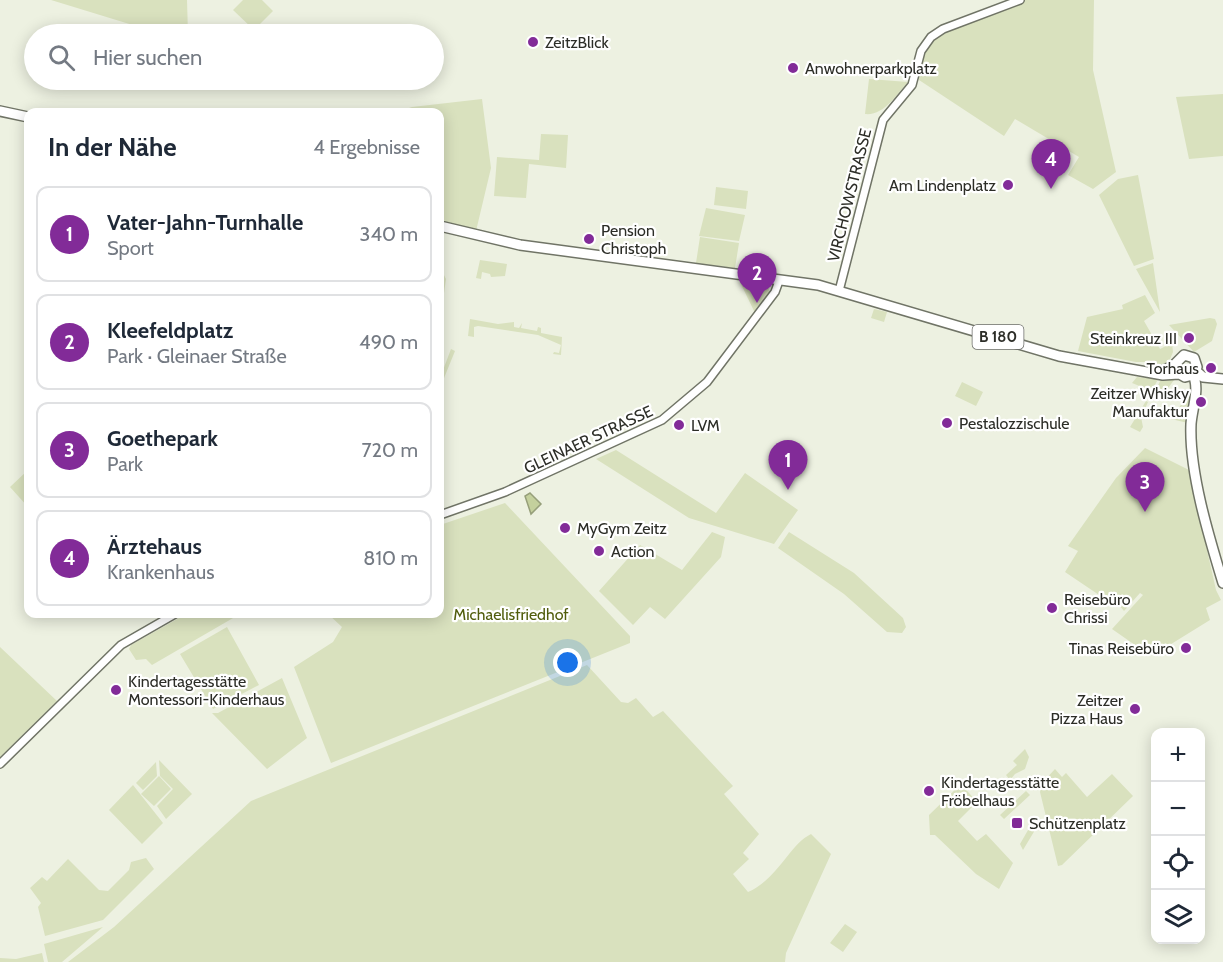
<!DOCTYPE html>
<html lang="de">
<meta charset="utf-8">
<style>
body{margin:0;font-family:Cabin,sans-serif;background:#f6f6f7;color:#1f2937}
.controls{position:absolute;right:18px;bottom:18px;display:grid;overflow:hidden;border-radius:12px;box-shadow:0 3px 15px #0003}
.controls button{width:54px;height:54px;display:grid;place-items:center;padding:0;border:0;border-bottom:2px solid #e0e1e3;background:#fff;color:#1f2937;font:30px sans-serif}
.you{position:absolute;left:568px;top:663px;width:21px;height:21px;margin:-15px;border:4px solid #fff;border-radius:50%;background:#1a73e8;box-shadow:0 0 0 9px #1a73e833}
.badge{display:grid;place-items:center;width:39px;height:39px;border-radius:50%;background:#822b98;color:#fff;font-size:20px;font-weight:700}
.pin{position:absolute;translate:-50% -50px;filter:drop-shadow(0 2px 3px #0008)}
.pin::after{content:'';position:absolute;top:32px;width:21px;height:18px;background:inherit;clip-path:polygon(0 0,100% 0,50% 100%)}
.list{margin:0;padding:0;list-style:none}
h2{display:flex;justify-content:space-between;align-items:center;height:78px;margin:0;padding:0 24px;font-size:26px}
h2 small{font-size:20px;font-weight:400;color:#747a83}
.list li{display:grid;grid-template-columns:39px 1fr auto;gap:18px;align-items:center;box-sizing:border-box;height:96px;margin:0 12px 12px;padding:0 12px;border:2px solid #e0e1e3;border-radius:12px}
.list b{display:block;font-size:22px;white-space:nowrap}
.list p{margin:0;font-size:20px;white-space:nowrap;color:#747a83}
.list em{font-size:20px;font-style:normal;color:#747a83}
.icon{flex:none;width:33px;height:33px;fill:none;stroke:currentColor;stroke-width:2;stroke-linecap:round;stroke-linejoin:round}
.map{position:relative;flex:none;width:1223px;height:962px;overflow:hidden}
.search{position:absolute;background:#fff;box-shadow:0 3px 15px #0003;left:24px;top:24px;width:420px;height:66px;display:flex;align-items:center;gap:15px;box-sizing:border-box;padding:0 21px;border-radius:33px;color:#747a83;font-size:22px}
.panel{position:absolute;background:#fff;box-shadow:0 3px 15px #0003;left:24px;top:108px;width:420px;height:510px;border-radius:12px}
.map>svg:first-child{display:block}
</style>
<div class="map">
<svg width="1223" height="962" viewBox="0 0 1223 962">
<rect width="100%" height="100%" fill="#edf1e1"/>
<path fill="#d9e1be" d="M51 0H187L188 34H162Z
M243 0H262L273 11 254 30 233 10Z
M1025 0H1094L1093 70 1116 172 1093 189 1068 175 1079 157 1015 119 1004 136 919 80C911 27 992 16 1025 0Z
M869 79 908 82C896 95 884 116 865 114Z
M1223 94V156L1189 159 1176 97Z
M482 99 491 168 476 231 440 222V112H396L412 107Z
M541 134 568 135 566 168 529 164 526 198 494 196 497 157 539 160Z
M1138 175 1154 259 1134 266 1099 195 1118 179Z
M716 187 748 191 746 209 714 205Z
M706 208 745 215 739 241 699 236Z
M700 237 739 243 735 268 696 263Z
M480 260 507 264 505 276 491 277 490 274 482 272 481 279 476 278Z
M1153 263 1160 312 1136 269Z
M440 267 446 279 440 322 443 277 440 275Z
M739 280 767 283 770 293 755 313Z
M1145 295 1155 313 1144 321 1160 349 1172 343 1173 352 1168 364H1153V362H1136L1078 351 1087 317 1123 309 1122 305Z
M874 309 887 312 884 322 871 318Z
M1210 318 1215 319 1217 324 1212 341 1194 352 1169 325Z
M470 319 498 324 514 322V327L519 328 522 323 521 328 537 331 538 327 541 328V333L562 337 561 355 553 354 554 352 559 353 561 345 538 335 478 326 474 327V337L468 336Z
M451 349 455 351 440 388V378Z
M1137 377 1158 379 1152 391 1132 383Z
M1161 379 1174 380 1166 391 1167 396 1156 390Z
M962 382 983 392 976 406 955 396Z
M1190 392 1188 423 1171 419Z
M1146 401 1148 402 1141 417 1143 427 1140 432 1130 427Z
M1145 448 1189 470 1216 590 1221 600 1206 608 1210 620 1155 654 1150 648 1145 652 1112 629 1143 595 1140 593 1124 611 1111 595 1105 599 1065 572 1078 551 1068 546 1116 478Z
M616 450 716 513 745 473 798 510 774 544 689 518 596 459Z
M28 470V507L10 487Z
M505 503 630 636V643L331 763 294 667 333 642 342 627 328 614H440V525Z
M712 532 725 537 721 557 665 619 650 607 633 625 599 591 640 545 682 570Z
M789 532 854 573 903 618 906 627 902 633 887 632 844 594 778 548Z
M186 614H240L152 665 146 659 136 660 129 649 131 645Z
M227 627 259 685 213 709 180 654Z
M0 647 57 701 0 757Z
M587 665 621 702 628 703 636 698 653 717 663 711 733 786 724 794 759 834 743 853 749 859 733 874 748 892C779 878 789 845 811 834L831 854 786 953 785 962H68L114 927 251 801Z
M282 678 307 738 267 769 212 713H218Z
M1025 749 1029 757 1025 769 1015 774 1010 780 1006 775 1017 765 1013 761Z
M159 760 192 794 166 819 157 806 173 789 160 776Z
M156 762 157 776 143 790 136 783Z
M1055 769 1062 777 1066 773 1087 797 1112 774 1133 796 1062 865 1058 866 1040 792 1042 783Z
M159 776 171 789 154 806 141 794Z
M961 784 977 802 958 821 977 841 986 834 1013 863 999 889 976 874 935 835H930L929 815Z
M133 785 163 823 142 844 109 810Z
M1026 791 1030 795 1004 819 1000 815Z
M1035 818V830L1023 850 1020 844Z
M146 858 154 869 103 920 45 936 38 907 41 903 30 888 42 877 47 881 68 859 99 890 108 891 129 870 131 862Z
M845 924 857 932 843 952 830 943Z
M103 927 62 962H48L44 944Z
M42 953 44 962H0V958L16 959Z"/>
<path fill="#c4d09d" stroke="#969f7a" stroke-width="1.5" d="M530 493 541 504 531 514 525 496Z"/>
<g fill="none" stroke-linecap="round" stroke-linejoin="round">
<g stroke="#707466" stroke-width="10">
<path id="tertiary" d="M839 291 883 120 912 85 921 51 931 37 943 29 1020 0
M440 515 505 492 662 420 707 382 775 292 779 281
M0 764 121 645 175 614"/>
</g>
<g stroke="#707466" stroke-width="12">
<path id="primary" d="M0 111 28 117
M440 226 520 245 818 285 1059 356 1163 375 1179 374
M1196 371 1203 377 1223 379
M1160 372 1173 366 1184 355 1194 358 1197 367 1193 375 1185 377 1178 373 1176 364
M1193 375C1200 388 1192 409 1191 424 1189 472 1209 537 1223 583"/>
</g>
<use href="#tertiary" stroke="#fff" stroke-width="7"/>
<use href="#primary" stroke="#fff" stroke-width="9"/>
</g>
<g fill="#822b98" stroke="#fff" stroke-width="2">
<circle cx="533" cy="42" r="6"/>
<circle cx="793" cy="68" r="6"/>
<circle cx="1008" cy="185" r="6"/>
<circle cx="589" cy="239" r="6"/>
<circle cx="1189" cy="338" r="6"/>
<circle cx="1211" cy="368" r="6"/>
<circle cx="1201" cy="402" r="6"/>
<circle cx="947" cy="423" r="6"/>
<circle cx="679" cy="425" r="6"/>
<circle cx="565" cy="528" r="6"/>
<circle cx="599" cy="551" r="6"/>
<circle cx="1052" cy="608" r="6"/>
<circle cx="1186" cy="648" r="6"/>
<circle cx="116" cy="690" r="6"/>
<circle cx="1135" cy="709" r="6"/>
<circle cx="929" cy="791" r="6"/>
<rect x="1011" y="817" width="12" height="12" rx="3"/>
</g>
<g text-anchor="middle" stroke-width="4.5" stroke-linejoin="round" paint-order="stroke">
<rect fill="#fff" stroke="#6b6c68" stroke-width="1.5" x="972.5" y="325" width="51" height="24" rx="4.5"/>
<g font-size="15" font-weight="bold" fill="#2c2d27">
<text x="998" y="342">B 180</text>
</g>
<g font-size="16" fill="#2c2d27" stroke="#fff" text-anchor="start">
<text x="545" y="48">ZeitzBlick</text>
<text x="805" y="74">Anwohnerparkplatz</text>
<text x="996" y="191" text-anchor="end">Am Lindenplatz</text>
<text x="601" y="236">Pension<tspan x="601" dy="18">Christoph</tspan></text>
<text x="1177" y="344" text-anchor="end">Steinkreuz III</text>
<text x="1199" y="374" text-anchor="end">Torhaus</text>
<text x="1189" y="399" text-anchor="end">Zeitzer Whisky<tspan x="1189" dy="18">Manufaktur</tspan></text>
<text x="959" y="429">Pestalozzischule</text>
<text x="691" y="431">LVM</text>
<text x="577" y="534">MyGym Zeitz</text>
<text x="611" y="557">Action</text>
<text x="1064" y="605">Reisebüro<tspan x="1064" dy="18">Chrissi</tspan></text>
<text x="1174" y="654" text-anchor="end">Tinas Reisebüro</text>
<text x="128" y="687">Kindertagesstätte<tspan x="128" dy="18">Montessori-Kinderhaus</tspan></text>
<text x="1123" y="706" text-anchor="end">Zeitzer<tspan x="1123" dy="18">Pizza Haus</tspan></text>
<text x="941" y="788">Kindertagesstätte<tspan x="941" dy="18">Fröbelhaus</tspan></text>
<text x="1029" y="829">Schützenplatz</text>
</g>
<g font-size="16" fill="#2c2d27" stroke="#fff">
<text transform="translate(849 195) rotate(-76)" y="6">VIRCHOWSTRASSE</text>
<text transform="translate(588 439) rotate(-25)" y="6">GLEINAER STRASSE</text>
</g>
<g font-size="16" fill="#515d0d" stroke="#fff">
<text x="511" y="620">Michaelisfriedhof</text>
</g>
</g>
</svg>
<div class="controls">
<button>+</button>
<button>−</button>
<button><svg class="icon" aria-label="locate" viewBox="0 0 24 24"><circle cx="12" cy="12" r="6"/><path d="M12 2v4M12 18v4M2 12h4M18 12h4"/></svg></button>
<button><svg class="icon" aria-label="layers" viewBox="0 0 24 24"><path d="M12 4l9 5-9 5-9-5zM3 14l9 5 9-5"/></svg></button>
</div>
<div class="you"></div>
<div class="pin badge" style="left:788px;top:490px">1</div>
<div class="pin badge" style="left:757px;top:303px">2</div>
<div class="pin badge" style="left:1145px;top:512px">3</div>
<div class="pin badge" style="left:1051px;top:189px">4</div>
<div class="search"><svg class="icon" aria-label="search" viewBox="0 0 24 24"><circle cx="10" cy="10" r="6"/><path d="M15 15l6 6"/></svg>Hier suchen</div>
<section class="panel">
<h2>In der Nähe<small>4 Ergebnisse</small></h2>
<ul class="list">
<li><span class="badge">1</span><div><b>Vater-Jahn-Turnhalle</b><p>Sport</p></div><em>340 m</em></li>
<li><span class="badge">2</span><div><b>Kleefeldplatz</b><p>Park · Gleinaer Straße</p></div><em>490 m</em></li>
<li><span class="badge">3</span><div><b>Goethepark</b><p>Park</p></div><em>720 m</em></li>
<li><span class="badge">4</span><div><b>Ärztehaus</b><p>Krankenhaus</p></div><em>810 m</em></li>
</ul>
</section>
</div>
